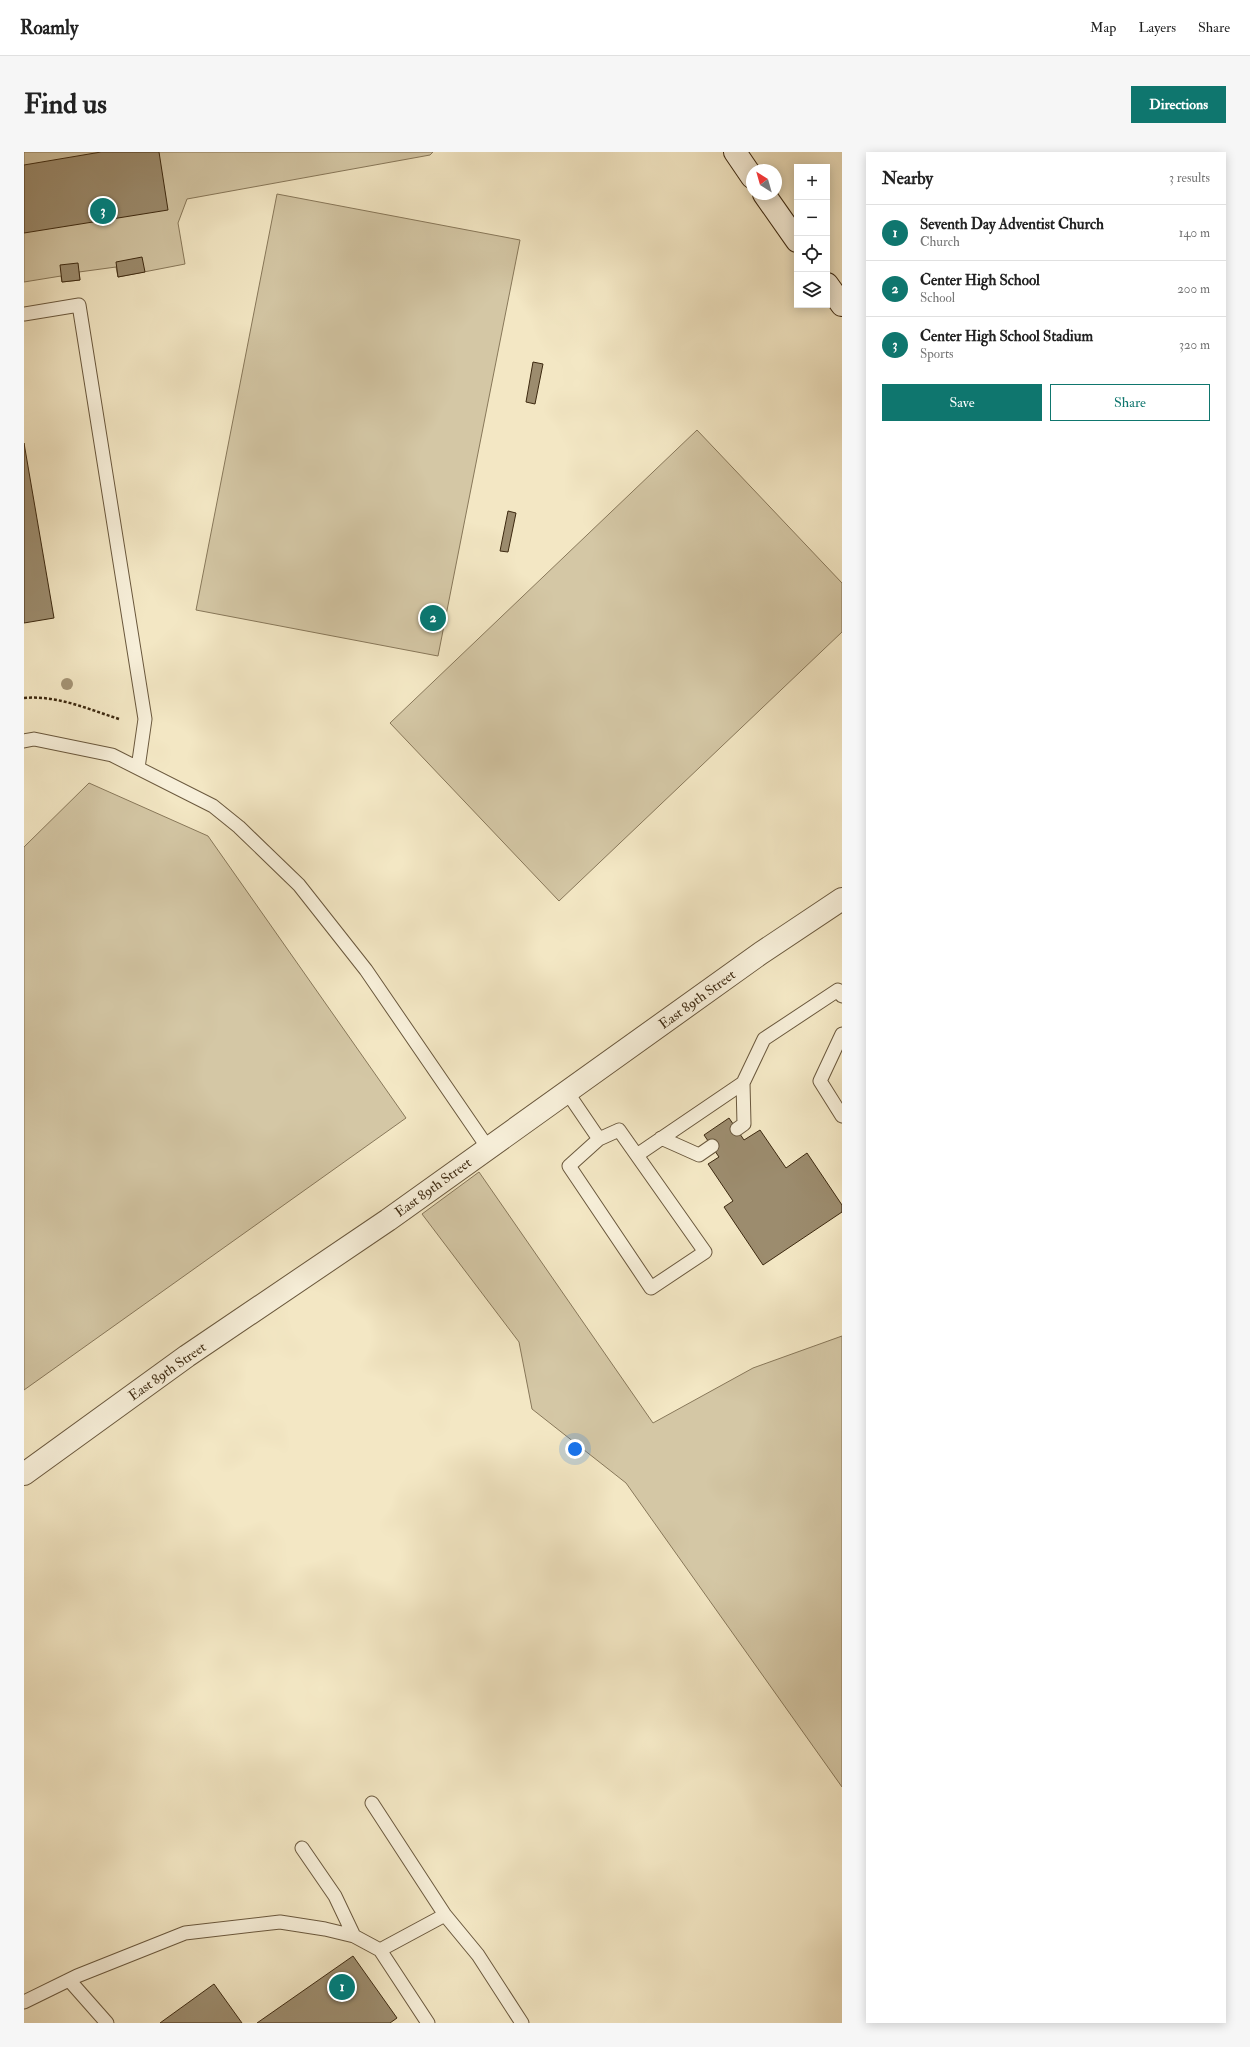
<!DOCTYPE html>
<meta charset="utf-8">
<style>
body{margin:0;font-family:"IM FELL Double Pica",serif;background:#f6f6f6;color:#222}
.controls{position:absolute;right:12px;top:12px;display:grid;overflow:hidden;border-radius:0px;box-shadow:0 2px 10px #0003}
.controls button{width:36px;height:36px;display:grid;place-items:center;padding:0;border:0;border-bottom:1px solid #e0e0e0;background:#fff;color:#222;font:20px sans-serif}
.compass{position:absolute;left:722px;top:12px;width:36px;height:36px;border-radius:50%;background:#fff;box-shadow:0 2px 10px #0003;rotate:323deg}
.you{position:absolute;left:551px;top:1297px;width:14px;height:14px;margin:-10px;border:3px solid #fff;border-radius:50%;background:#1a73e8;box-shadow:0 0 0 6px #1a73e833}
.badge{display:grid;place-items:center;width:26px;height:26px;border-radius:50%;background:#0f766e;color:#fff;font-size:13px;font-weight:700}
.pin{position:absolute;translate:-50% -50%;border:2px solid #fff;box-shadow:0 1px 4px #0006}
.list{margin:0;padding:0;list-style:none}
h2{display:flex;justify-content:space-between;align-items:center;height:52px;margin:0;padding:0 16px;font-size:17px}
h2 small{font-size:13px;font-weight:400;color:#767676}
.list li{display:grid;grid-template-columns:26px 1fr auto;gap:12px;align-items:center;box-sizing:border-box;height:56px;padding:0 16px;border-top:1px solid #e0e0e0}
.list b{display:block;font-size:15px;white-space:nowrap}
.list p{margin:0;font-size:13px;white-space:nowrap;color:#767676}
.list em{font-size:13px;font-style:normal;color:#767676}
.actions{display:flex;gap:8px;padding:12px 16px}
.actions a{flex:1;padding:9px 0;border:1px solid #0f766e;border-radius:0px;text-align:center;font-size:14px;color:#0f766e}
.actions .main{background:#0f766e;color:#fff}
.icon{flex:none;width:22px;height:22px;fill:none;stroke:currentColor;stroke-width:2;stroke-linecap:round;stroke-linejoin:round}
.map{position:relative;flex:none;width:818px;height:1871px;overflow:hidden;border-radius:0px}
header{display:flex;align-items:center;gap:24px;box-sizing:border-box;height:56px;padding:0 20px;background:#fff;border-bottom:1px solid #e0e0e0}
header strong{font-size:19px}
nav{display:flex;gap:22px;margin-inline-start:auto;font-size:14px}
.intro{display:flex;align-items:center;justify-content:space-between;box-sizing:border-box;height:96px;padding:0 24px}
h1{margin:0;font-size:28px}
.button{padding:10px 18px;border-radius:0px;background:#0f766e;color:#fff;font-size:14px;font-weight:700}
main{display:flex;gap:24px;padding:0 24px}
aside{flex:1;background:#fff;border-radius:0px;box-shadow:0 2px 10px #0003}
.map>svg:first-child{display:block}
</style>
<header>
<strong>Roamly</strong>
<nav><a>Map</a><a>Layers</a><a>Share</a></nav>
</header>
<div class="intro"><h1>Find us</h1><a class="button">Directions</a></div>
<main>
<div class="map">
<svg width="818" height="1871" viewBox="0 0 818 1871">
<rect width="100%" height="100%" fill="#f3e7c4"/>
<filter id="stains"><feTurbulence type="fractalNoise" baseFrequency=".005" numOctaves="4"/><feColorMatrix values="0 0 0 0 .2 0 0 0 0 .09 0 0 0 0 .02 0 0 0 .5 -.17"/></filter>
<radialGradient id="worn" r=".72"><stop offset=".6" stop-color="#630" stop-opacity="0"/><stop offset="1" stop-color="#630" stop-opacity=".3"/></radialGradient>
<path fill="#d4c7a5" stroke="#88785a" d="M0 0H409L406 3 163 47 154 71 161 112 94 125 92 115 55 120 56 128 38 130 37 124 0 130Z
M253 42 496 88 414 504 172 458Z
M673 278 818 431V480L535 749 366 571Z
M65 631 184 684 382 966 0 1238V695Z
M455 1020 629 1271 729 1216 818 1184V1635L602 1331 508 1257 495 1190 398 1062Z"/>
<path fill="#9c8c6e" stroke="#3d2910" d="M77 0H135L144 58 0 81V13Z
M118 105 121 120 94 125 92 110Z
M54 111 56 128 38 130 36 113Z
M509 210 519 212 511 252 502 250Z
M0 291 30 466 0 471Z
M484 359 492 361 484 400 476 399Z
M705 966 720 988 736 978 762 1016 783 1001 818 1053V1060L739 1113 700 1055 709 1049 684 1012 695 1005 680 983Z
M329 1804 373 1866 366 1871H233Z
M190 1832 218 1871H136Z"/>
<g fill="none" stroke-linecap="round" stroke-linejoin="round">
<g stroke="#6a583d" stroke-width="15">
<path id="service" d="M0 162 55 153 121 567 114 616
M0 589 10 587 88 603 189 654 215 675 275 733 342 818 464 996
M818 882 796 929 818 964
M543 940 575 987 545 1014 627 1136 681 1100 595 978 575 987
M713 977 720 972 719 931
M637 986 675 1003 688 994
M613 1003 719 931 740 887 814 838 818 844
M348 1651 421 1763
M278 1696 311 1744 330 1784
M356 1798 404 1871
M45 1828 83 1871
M0 1850 53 1824 161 1781 256 1770 301 1777 330 1784 356 1798 421 1763 454 1803 498 1871"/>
</g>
<g stroke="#6a583d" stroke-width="24">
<path id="tertiary" d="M0 1322 163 1204 364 1068 737 801 818 747"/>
</g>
<g stroke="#3d2910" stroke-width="24">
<path id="secondary" d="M711 0 728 25
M740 42 773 89
M803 132 818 153"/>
</g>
<path stroke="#3d2910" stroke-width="2.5" stroke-dasharray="3 2" stroke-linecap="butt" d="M0 546C33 543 64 557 95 567"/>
<use href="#service" stroke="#f7efd9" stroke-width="13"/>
<use href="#tertiary" stroke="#f7efd9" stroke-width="22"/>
<use href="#secondary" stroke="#f7efd9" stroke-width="22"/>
</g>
<circle fill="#a49475" cx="43" cy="532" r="6"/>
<g text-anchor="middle" stroke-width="3" stroke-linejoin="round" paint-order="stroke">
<g font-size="14" fill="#3d2910" stroke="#f7efd9">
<text transform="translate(673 847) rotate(-36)" y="5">East 89th Street</text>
<text transform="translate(409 1035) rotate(-36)" y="5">East 89th Street</text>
<text transform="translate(143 1219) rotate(-35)" y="5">East 89th Street</text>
</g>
</g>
<rect width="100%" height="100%" filter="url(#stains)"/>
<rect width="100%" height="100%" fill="url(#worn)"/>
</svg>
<div class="controls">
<button>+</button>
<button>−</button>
<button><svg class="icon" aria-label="locate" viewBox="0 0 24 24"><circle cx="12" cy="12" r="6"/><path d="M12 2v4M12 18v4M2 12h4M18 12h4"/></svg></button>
<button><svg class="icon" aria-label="layers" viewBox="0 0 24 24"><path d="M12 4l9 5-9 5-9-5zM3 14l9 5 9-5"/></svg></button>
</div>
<svg class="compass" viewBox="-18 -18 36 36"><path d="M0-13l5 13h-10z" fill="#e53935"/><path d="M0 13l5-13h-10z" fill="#767676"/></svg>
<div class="you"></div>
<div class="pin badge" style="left:318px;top:1835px">1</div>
<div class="pin badge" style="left:409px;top:466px">2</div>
<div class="pin badge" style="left:79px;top:59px">3</div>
</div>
<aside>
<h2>Nearby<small>3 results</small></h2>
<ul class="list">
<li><span class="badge">1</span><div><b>Seventh Day Adventist Church</b><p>Church</p></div><em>140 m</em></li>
<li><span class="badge">2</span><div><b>Center High School</b><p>School</p></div><em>200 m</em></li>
<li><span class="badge">3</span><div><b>Center High School Stadium</b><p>Sports</p></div><em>320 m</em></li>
</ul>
<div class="actions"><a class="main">Save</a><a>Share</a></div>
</aside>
</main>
